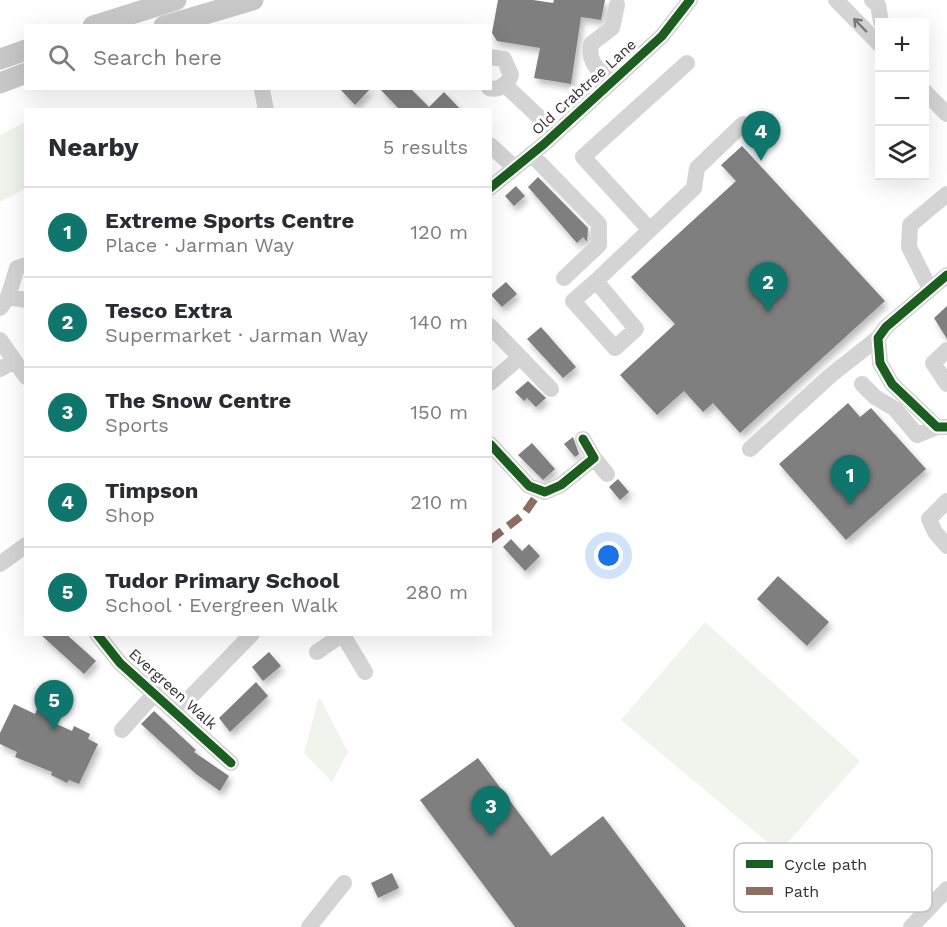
<!DOCTYPE html>
<meta charset="utf-8">
<style>
body{margin:0;font-family:"Work Sans",sans-serif;background:#f7f7f7;color:#2b2b33}
.controls{position:absolute;right:18px;top:18px;display:grid;overflow:hidden;border-radius:0px;box-shadow:0 6px 24px #0002}
.controls button{width:54px;height:54px;display:grid;place-items:center;padding:0;border:0;border-bottom:2px solid #e1e1e2;background:#fff;color:#2b2b33;font:30px sans-serif}
.you{position:absolute;left:609px;top:556px;width:21px;height:21px;margin:-15px;border:4px solid #fff;border-radius:50%;background:#1a73e8;box-shadow:0 0 0 9px #1a73e833}
.badge{display:grid;place-items:center;width:39px;height:39px;border-radius:50%;background:#0f766e;color:#fff;font-size:20px;font-weight:700}
.pin{position:absolute;translate:-50% -50px;filter:drop-shadow(0 2px 3px #0008)}
.pin::after{content:'';position:absolute;top:32px;width:21px;height:18px;background:inherit;clip-path:polygon(0 0,100% 0,50% 100%)}
.list{margin:0;padding:0;list-style:none}
h2{display:flex;justify-content:space-between;align-items:center;height:78px;margin:0;padding:0 24px;font-size:26px}
h2 small{font-size:20px;font-weight:400;color:#7c7c81}
.list li{display:grid;grid-template-columns:39px 1fr auto;gap:18px;align-items:center;box-sizing:border-box;height:90px;padding:0 24px;border-top:2px solid #e1e1e2}
.list b{display:block;font-size:22px;white-space:nowrap}
.list p{margin:0;font-size:20px;white-space:nowrap;color:#7c7c81}
.list em{font-size:20px;font-style:normal;color:#7c7c81}
.icon{flex:none;width:33px;height:33px;fill:none;stroke:currentColor;stroke-width:2;stroke-linecap:round;stroke-linejoin:round}
.map{position:relative;flex:none;width:947px;height:927px;overflow:hidden}
.search{position:absolute;background:#fff;box-shadow:0 6px 24px #0002;left:24px;top:24px;width:468px;height:66px;display:flex;align-items:center;gap:15px;box-sizing:border-box;padding:0 21px;border-radius:0px;color:#7c7c81;font-size:22px}
.panel{position:absolute;background:#fff;box-shadow:0 6px 24px #0002;left:24px;top:108px;width:468px;height:528px;border-radius:0px}
.map>svg:first-child{display:block}
</style>
<div class="map">
<svg width="947" height="927" viewBox="0 0 947 927">
<defs>
<filter id="shadow"><feDropShadow dx="3" dy="5" stdDeviation="3" flood-color="#0004"/></filter>
</defs>
<rect width="100%" height="100%" fill="#fff"/>
<path fill="#f1f4ed" d="M25 122V189L0 202V135Z
M705 622 860 761 779 852 621 720Z
M319 696 348 752 332 782 304 753Z"/>
<path fill="#7f7f7f" filter="url(#shadow)" d="M498 0H533L553 3 554 0H605L601 20 581 17 571 84 534 78 540 48 497 41 492 33Z
M339 88H371L355 105Z
M379 88H410L429 107 444 92 461 110H400Z
M742 146 885 301 740 433 713 403 703 412 684 391 657 415 620 375 675 324 631 277 736 181 721 165Z
M538 177 588 228 587 242 583 237 577 243 528 187Z
M516 186 525 196 514 206 505 196Z
M506 282 517 294 502 307 491 295Z
M947 306V339L934 318Z
M541 327 576 367 563 378 527 339Z
M528 381 546 398 536 407 527 398 524 401 515 392Z
M848 403 860 417 871 408 926 469 846 540 779 464Z
M573 437 579 454 575 457 564 444Z
M532 443 555 469 543 480 518 455Z
M618 479 629 492 620 500 609 487Z
M511 539 522 551 529 544 540 556 525 571 503 547Z
M778 576 829 622 807 646 757 599Z
M40 634H66L96 661 84 674Z
M269 652 281 666 263 681 252 667Z
M256 682 268 696 230 732 219 718Z
M14 704 35 714 37 709 54 717 52 722 72 731 74 726 90 734 88 739 98 744 79 784 69 780 67 783 51 775 52 772 15 757 17 752 0 744V733Z
M154 711 196 750 194 752 229 776 220 791 196 774 141 724Z
M478 758 551 856 603 816 686 927H515L420 800Z
M392 873 399 888 378 898 371 883Z"/>
<g fill="none" stroke-linecap="round" stroke-linejoin="round">
<path stroke="#d4d4d4" stroke-width="16" d="M836 0 880 45
M872 0 878 5 881 22
M613 81C598 70 588 64 591 44L612 28 617 5
M505 85 556 133
M489 88C500 91 507 85 511 75L504 59 490 57
M262 90 266 110
M924 91 947 114
M490 145 515 168
M531 154 599 224V245L564 278
M490 188 544 144 662 36 690 0
M650 230 583 157 687 63
M947 275 886 327 878 338 880 363 892 384 937 427H947
M596 281 573 301 615 348 636 329 596 281 694 188 697 168 743 124
M930 289 909 247 910 225 947 194
M8 297 26 300
M0 308 8 297 17 268 26 265
M490 326 551 389
M0 340 26 377
M947 350 933 363 947 384
M0 369 14 361
M490 383 519 358
M862 384 875 397 895 409 917 435 937 427
M490 444 529 486 545 492 561 485 594 458 583 439
M750 449 831 375 878 338
M594 458 607 474
M947 501 929 519 935 532 947 546
M0 564 26 545
M97 634 120 663 231 763
M343 635 365 672
M317 652 343 634
M176 712 252 634
M122 730 155 693
M309 927 344 883
M911 927 947 889"/>
<path stroke="#c7c7c7" stroke-width="21" d="M93 26 176 0
M164 26 253 0
M0 59 26 50
M0 83 26 73"/>
<path stroke="#8d6e63" stroke-width="8" stroke-dasharray="15 8" stroke-linecap="butt" d="M490 540 524 514 540 491"/>
<g stroke="#fff" stroke-width="13">
<path id="cycleway" d="M490 188 544 144 662 36 690 0
M947 275 886 327 878 338 880 363 892 384 937 427H947
M490 444 529 486 545 492 561 485 594 458 583 439
M97 634 120 663 231 763"/>
</g>
<use href="#cycleway" stroke="#1b5e20" stroke-width="9"/>
</g>
<defs><path id="oneway-shaft" d="M-6 0H5M1.5-3L5.5 0L1.5 3" fill="none" stroke-width="1.6" stroke-linecap="round" stroke-linejoin="round" transform="scale(1.5)"/></defs>
<use stroke="#797979" href="#oneway-shaft" transform="translate(860 25) rotate(-134)"/>
<g text-anchor="middle" stroke-width="6" stroke-linejoin="round" paint-order="stroke">
<g font-size="15" fill="#2f2f2f" stroke="#fff">
<text transform="translate(584 87) rotate(-42)" y="5">Old Crabtree Lane</text>
<text transform="translate(173 689) rotate(42)" y="5">Evergreen Walk</text>
</g>
</g>
<rect x="734" y="843" width="198" height="69" rx="9" fill="#fff" stroke="#c1c1c1" stroke-width="1.5"/>
<rect x="746" y="860" width="27" height="8" fill="#1b5e20"/>
<rect x="746" y="887" width="27" height="8" fill="#8d6e63"/>
<g font-size="16" fill="#2f2f2f">
<text x="784" y="870">Cycle path</text>
<text x="784" y="897">Path</text>
</g>
</svg>
<div class="controls">
<button>+</button>
<button>−</button>
<button><svg class="icon" aria-label="layers" viewBox="0 0 24 24"><path d="M12 4l9 5-9 5-9-5zM3 14l9 5 9-5"/></svg></button>
</div>
<div class="you"></div>
<div class="pin badge" style="left:850px;top:505px">1</div>
<div class="pin badge" style="left:768px;top:312px">2</div>
<div class="pin badge" style="left:491px;top:836px">3</div>
<div class="pin badge" style="left:761px;top:161px">4</div>
<div class="pin badge" style="left:54px;top:730px">5</div>
<div class="search"><svg class="icon" aria-label="search" viewBox="0 0 24 24"><circle cx="10" cy="10" r="6"/><path d="M15 15l6 6"/></svg>Search here</div>
<section class="panel">
<h2>Nearby<small>5 results</small></h2>
<ul class="list">
<li><span class="badge">1</span><div><b>Extreme Sports Centre</b><p>Place · Jarman Way</p></div><em>120 m</em></li>
<li><span class="badge">2</span><div><b>Tesco Extra</b><p>Supermarket · Jarman Way</p></div><em>140 m</em></li>
<li><span class="badge">3</span><div><b>The Snow Centre</b><p>Sports</p></div><em>150 m</em></li>
<li><span class="badge">4</span><div><b>Timpson</b><p>Shop</p></div><em>210 m</em></li>
<li><span class="badge">5</span><div><b>Tudor Primary School</b><p>School · Evergreen Walk</p></div><em>280 m</em></li>
</ul>
</section>
</div>
